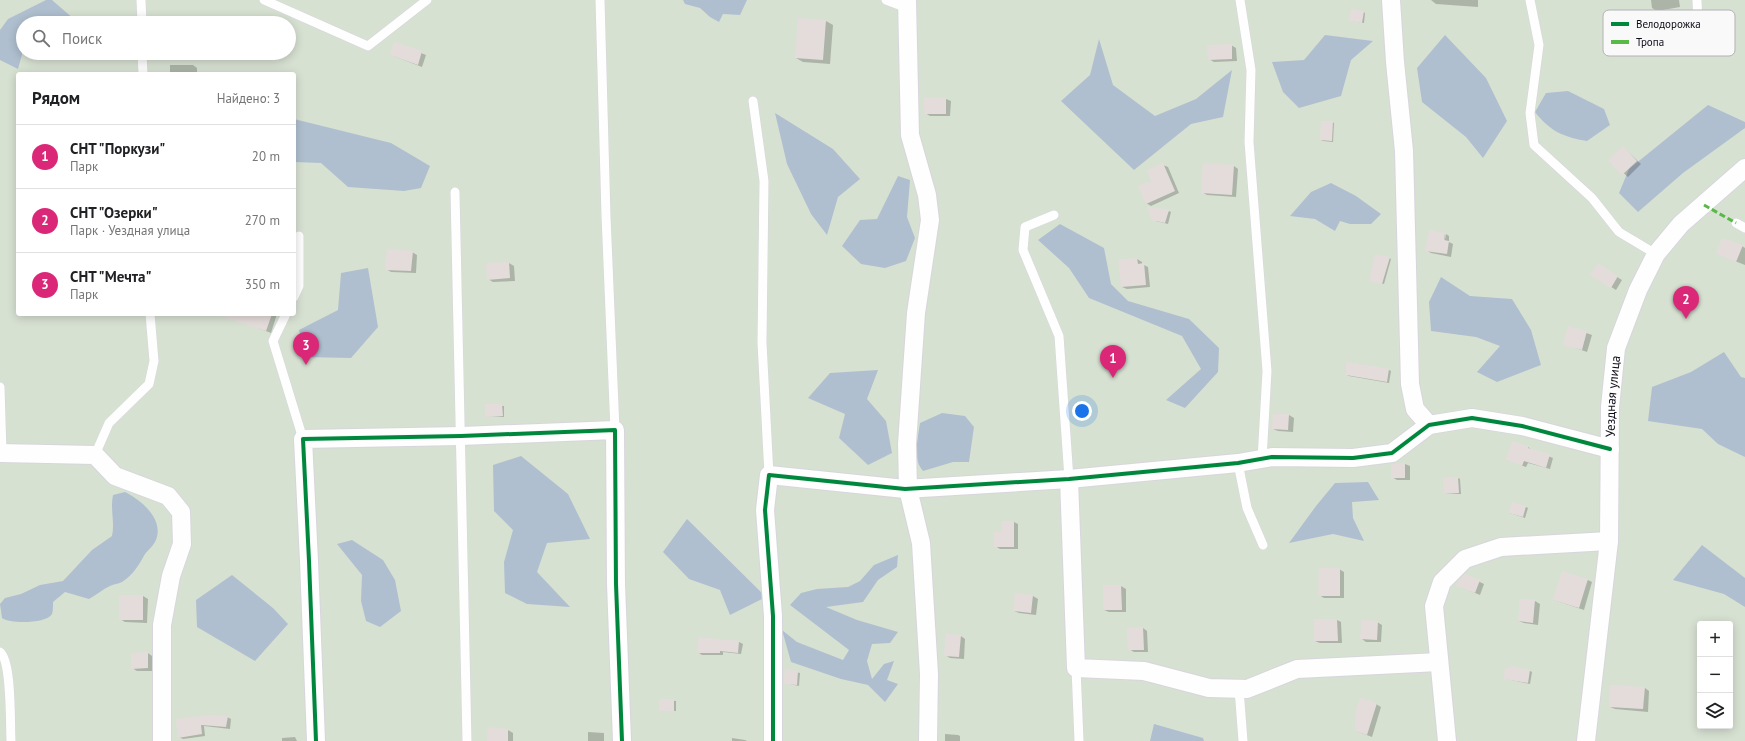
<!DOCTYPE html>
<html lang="ru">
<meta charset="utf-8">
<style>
body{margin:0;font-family:"PT Sans",sans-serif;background:#f6f6f6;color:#202124}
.controls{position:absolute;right:12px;bottom:12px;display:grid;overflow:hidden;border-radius:4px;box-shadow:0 2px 10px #0003}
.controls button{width:36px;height:36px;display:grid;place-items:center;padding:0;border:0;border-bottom:1px solid #e0e0e0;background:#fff;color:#202124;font:20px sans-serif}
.you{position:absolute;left:1082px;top:411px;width:14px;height:14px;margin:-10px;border:3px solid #fff;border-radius:50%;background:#1a73e8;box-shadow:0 0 0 6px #1a73e833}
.badge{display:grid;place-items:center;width:26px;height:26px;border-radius:50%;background:#db2777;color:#fff;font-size:13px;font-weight:700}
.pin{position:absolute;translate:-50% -33px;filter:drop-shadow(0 1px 2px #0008)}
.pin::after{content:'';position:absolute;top:21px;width:14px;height:12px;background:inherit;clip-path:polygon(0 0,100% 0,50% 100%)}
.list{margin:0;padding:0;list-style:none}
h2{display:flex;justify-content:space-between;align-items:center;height:52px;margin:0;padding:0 16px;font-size:17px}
h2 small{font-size:13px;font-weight:400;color:#757577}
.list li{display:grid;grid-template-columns:26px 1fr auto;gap:12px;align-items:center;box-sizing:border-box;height:64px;padding:0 16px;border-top:1px solid #e0e0e0}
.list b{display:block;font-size:15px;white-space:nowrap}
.list p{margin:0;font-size:13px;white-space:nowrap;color:#757577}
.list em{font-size:13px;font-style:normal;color:#757577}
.icon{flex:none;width:22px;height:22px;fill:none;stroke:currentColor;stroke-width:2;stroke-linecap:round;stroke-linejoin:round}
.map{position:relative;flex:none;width:1745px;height:741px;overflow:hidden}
.search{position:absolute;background:#fff;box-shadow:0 2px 10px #0003;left:16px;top:16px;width:280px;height:44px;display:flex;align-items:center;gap:10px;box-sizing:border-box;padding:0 14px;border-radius:22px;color:#757577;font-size:15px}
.panel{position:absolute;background:#fff;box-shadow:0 2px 10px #0003;left:16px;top:72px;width:280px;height:244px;border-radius:4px}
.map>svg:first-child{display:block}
</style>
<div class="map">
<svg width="1745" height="741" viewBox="0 0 1745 741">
<rect width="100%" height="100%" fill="#f9f9f9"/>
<path fill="#d7e1d2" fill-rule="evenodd" d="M0 0H1745V741H0ZM23 23H289V53H23ZM18 74H294V314H18ZM1700 624H1730V726H1700Z"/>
<path fill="#afbfcf" d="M46 0H52L75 20 72 23H23V51L18 69 0 60V30L8 19Z
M683 0H747L740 15 723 14 719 22 710 17 700 8 685 4Z
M1325 35 1373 41 1351 60 1341 96 1299 108 1283 92 1272 62 1304 60Z
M1445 35 1486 78 1507 121 1483 158 1466 137 1422 102 1417 68Z
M1099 39 1113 85 1155 116 1196 99 1232 70 1223 117 1191 124 1134 170 1061 101 1090 75Z
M1568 91 1604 109 1610 125 1587 141C1563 137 1550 131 1535 112L1546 93Z
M1708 105 1745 122V128L1683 173 1638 212 1619 193 1629 169Z
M775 113 833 149 860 179 838 197 827 235 811 214 787 164Z
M294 119 391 143 430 166 421 188 404 191 348 187 321 163 294 162Z
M898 176 910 180 907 217 915 238 906 261 885 268 861 264 842 246 860 220 877 219Z
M1331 183 1356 196 1381 214 1371 224H1350L1340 221 1335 231 1315 219 1290 216 1311 192Z
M1060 224 1104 248 1111 284 1128 301 1189 319 1219 348 1218 372 1185 408 1166 400 1201 369 1182 336 1089 298 1069 268 1038 240Z
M368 268 378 327 351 358 305 357 299 330 338 310 341 273Z
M1441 277 1470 296 1512 299 1531 330 1541 365 1497 382 1477 372 1500 346 1476 337 1431 331 1429 302Z
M1724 352 1741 377 1745 378V457L1718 444 1702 429 1648 421 1652 387 1691 372Z
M878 370 867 399 886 421 892 453 868 465 839 438 845 414 808 398 830 373Z
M942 413 965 416 974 427 969 462H953L923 471C912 459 918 438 920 423Z
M521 456 568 494 590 539 547 543 537 572 570 607 527 604 505 593 504 562 513 530 494 511 493 465Z
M1368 482 1379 500 1352 502 1353 518 1364 541 1333 534 1289 543 1316 506 1335 483Z
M125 492C141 500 166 520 155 542 152 547 148 550 145 554 139 565 133 575 122 582 118 584 114 584 110 586 103 589 96 595 89 599L65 592 53 602C53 606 53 611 52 614 46 624 10 624 2 618L0 604 5 598 21 594 40 585 63 581 92 550 112 536C115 522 110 509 113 495Z
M687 519 766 597 730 615 720 590 689 579 663 552Z
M352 540 383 560 395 580 401 611 380 627 366 621 361 601 362 575 337 544Z
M1702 545 1745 578V607L1724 594 1673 580Z
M898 555 897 567 878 580 863 602 826 607 857 620 898 632 890 643 872 644 867 661 872 679 884 664 894 661 887 680 898 684 885 702 868 685 841 679 791 662 782 630 797 642 843 660 849 650 790 605 801 593 817 589 848 587 860 581 874 565Z
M232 575 273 608 288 624 255 661 197 627 196 600Z
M1154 724 1203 738 1204 741H1150Z"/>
<path fill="#0003" d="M1431 0H1478V7L1436 4Z
M1651 0H1679L1680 7 1657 11 1652 8Z
M1363 12 1365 13 1364 23 1352 21Z
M826 21 833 25 830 64 803 62 796 58Z
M395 43 426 55 422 67 391 55Z
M1231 45 1236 48 1237 61 1214 62 1209 59Z
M170 65H193L197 68V74H170Z
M946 99 951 101 950 116H930L925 113Z
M1332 122 1334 123 1333 142 1323 141 1321 140Z
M1623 147 1641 164 1628 177 1609 160Z
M1163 165 1168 167 1179 193 1151 206 1146 203 1152 181Z
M1234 166 1238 169 1236 197 1207 195 1202 192Z
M1169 211 1171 212 1168 224 1156 221Z
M1430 231 1445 234 1444 245 1446 234 1449 236V242L1453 244 1451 257 1431 253 1426 250Z
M1742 246 1745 248V265L1717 254Z
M412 252 417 255 416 273 391 272 386 269Z
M1389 258 1391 259 1384 284 1373 281Z
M1137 259 1142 262V264L1148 267 1150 287 1127 289 1122 287Z
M509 263 514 266 515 281 493 282 488 279 487 264Z
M1598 265 1622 280 1616 290 1592 275Z
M245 314H277L271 333 242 322Z
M1569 327 1592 335 1587 352 1564 344Z
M1347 363 1389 370 1391 371 1389 383 1349 376 1347 375Z
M486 405 504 406V417L486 416Z
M1274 415H1289L1294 418 1293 432 1278 431 1273 429Z
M1528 447 1532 450 1553 458 1550 469 1528 463 1526 467 1507 460Z
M1405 464 1410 466V480H1397L1392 477Z
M1458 478 1460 479 1461 494H1445Z
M1526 507 1528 508 1525 518 1510 513Z
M1014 522 1018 524V549H1000L995 546Z
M1339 569 1344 572V598H1324L1319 595Z
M1465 575 1484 584 1480 595 1458 586Z
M1588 580 1592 582 1584 610 1554 600Z
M1104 586H1121L1126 589V612H1109L1104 610Z
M1016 594 1033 596 1038 599 1036 615 1019 613 1014 611Z
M143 596 148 599 147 623 125 622 120 619Z
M1521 600 1535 601 1540 604 1538 625 1524 623 1519 621Z
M1337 620 1341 622 1342 643H1320L1315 641Z
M1377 622 1382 625 1381 642H1366L1362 639Z
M1143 628 1147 631 1148 652H1134L1129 649Z
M961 636 965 639 964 659 950 658 945 655Z
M699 638 739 642 743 644 741 654 723 652V655H702L699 653Z
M148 653 152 656 153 671H137L132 668Z
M786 670 800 673 799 686 785 683Z
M1530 671 1532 672 1530 684 1507 679Z
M1645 688 1649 691 1648 712 1615 709 1610 707Z
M660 700 676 701V711L660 710Z
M1376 704 1381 707 1372 737 1356 731Z
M211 716 227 717 231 719 230 729 204 726 205 736 183 739 179 737Z
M489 728 508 730 513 733V741H488Z
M588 732 604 733V741H588Z
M945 734 958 735 960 736V741H945Z
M295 737 297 741H282V738Z
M732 738 745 740 747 741H732Z"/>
<path fill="#e4dcdb" d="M1351 9 1364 11 1362 23 1349 21Z
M798 18 826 20 823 60 795 58Z
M394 42 422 51 418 65 390 55Z
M1232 44V59L1208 60 1207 45Z
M924 97 946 98V114H924Z
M1321 121H1333L1332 141 1320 140Z
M1623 146 1637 161 1622 175 1608 160Z
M1163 163 1175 191 1146 204 1138 186 1151 181 1147 170Z
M1203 163 1234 165 1232 195 1201 193Z
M1147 207 1169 210 1165 223 1152 220Z
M1429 230 1445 233 1444 240 1449 241 1447 254 1425 251Z
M1722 238 1743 245 1736 262 1716 254Z
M387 249 413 251 411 271 385 270Z
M1375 254 1390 257 1382 284 1369 281Z
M1137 258 1138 264 1144 263 1146 285 1121 287 1118 260Z
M509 262 510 278 487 280 486 263Z
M1598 263 1618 276 1611 288 1590 275Z
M221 314H272L266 331 221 316Z
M1568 326 1587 331 1582 350 1563 345Z
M1346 362 1389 369 1387 382 1346 375Z
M485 404H502L503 416 485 417Z
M1273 414H1289L1288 430 1272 429Z
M1512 441 1528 446V448L1550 454 1546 468 1524 461 1522 466 1506 460Z
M1405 463V478H1391V464Z
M1458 477 1459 493 1444 494 1443 478Z
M1512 502 1526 506 1523 517 1509 513Z
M1002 521H1014V547H994V532H1002Z
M1319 568H1340V596H1318Z
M1562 571 1588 579 1579 608 1553 600Z
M1465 574 1480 580 1475 593 1456 586 1459 580Z
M1103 585H1121L1122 610H1103Z
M1015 593 1033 595 1031 613 1013 611Z
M119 595H143V620H119Z
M1520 599 1535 600 1533 623 1518 621Z
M1314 619H1337L1338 641H1314Z
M1362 620 1378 621 1377 640 1360 639Z
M1143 627 1144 650H1128L1127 628Z
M946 634 961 635 959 657 944 656Z
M698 637 739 641 738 653 720 651V653H698Z
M148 652V668L131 669V653Z
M1510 666 1530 670 1528 683 1504 679 1505 668H1509Z
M785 669 798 671 797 685 784 684Z
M1610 685 1645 687 1643 709 1609 707Z
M1360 698 1377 703 1367 735 1355 731 1356 711Z
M659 699H674V711H659Z
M210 715 228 716 226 727 201 725 202 734 178 738 176 719Z
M488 727 508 729V741H487Z"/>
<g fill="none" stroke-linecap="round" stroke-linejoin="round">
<g stroke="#d6d6dc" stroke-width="10">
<path id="service" d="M141 0 142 23
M264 0 368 46 427 0
M600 0 606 216 615 430
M886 0 907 8
M1240 0 1251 70 1249 142 1267 371 1262 459
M1530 0 1539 45 1530 113 1534 145 1592 198 1619 232 1656 254
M1697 0 1699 49
M142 53 143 74
M753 101 764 181 762 343 769 475
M455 192 467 741
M1054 215 1025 227 1023 250 1059 336 1069 479
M1736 223 1745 228
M294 297 299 286V236
M286 314 273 341 303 439
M0 387 2 453
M95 455 109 423 149 384 154 361 150 314
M1238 463 1247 508 1263 545
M0 652C12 661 10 724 11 741
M1076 668 1079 741
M1239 689 1243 741"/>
</g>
<g stroke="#d6d6dc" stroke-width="20">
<g id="minor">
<path d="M907 0 910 135 927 195 930 220 916 313 907 444 908 489 921 543 929 674 928 741"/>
<path d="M1391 0 1395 62 1404 151 1410 384 1415 409 1429 425"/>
<path d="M0 453 95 455 115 476 168 496 181 512 182 544 171 576 162 625V741"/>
<path d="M1069 479 1076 668 1144 671 1209 688 1247 689 1297 669 1439 662"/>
<path d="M316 741 309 561 303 439 461 436 615 430 616 584 622 741"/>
<path d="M773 741V616L765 510 769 475 905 489 1069 479 1238 463 1272 457 1353 458 1392 453 1429 425 1472 418 1522 426 1610 449"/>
<path d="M1447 741 1434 606 1442 582 1465 559 1501 547 1609 541"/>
<path id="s1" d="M1586 741 1609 541 1610 407 1616 348 1638 290 1656 254 1681 224 1745 168"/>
</g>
</g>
<use href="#service" stroke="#fefefe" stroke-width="9"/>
<use href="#minor" stroke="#fefefe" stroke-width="18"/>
<path stroke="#58b947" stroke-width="3" stroke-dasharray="6 3" stroke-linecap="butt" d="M1704 205 1736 223"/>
<g stroke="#f9f9f9" stroke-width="6">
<path id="cycleway" d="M316 741 309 561 303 439 461 436 615 430 616 584 622 741
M773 741V616L765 510 769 475 905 489 1069 479 1238 463 1272 457 1353 458 1392 453 1429 425 1472 418 1522 426 1610 449"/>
</g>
<use href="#cycleway" stroke="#00873e" stroke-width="4"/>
</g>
<g text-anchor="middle" stroke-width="4" stroke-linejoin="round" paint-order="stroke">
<g font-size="13" fill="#0c0b16" stroke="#f9f9f9">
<text dy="5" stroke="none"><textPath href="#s1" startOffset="346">Уездная улица</textPath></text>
</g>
</g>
<rect x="1603" y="10" width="132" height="46" rx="6" fill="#f9f9f9" stroke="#b2b2b5" stroke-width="1"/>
<rect x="1611" y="22" width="18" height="4" fill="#00873e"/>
<rect x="1611" y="40" width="18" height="4" fill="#58b947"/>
<g font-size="11" fill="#0c0b16">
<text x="1636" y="28">Велодорожка</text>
<text x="1636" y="46">Тропа</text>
</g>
</svg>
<div class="controls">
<button>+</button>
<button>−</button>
<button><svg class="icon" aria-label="layers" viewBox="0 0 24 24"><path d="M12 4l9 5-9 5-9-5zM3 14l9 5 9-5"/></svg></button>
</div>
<div class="you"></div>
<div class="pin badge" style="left:1113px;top:378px">1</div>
<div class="pin badge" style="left:1686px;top:319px">2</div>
<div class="pin badge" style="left:306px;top:365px">3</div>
<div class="search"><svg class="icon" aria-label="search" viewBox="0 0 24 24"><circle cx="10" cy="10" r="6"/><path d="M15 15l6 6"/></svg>Поиск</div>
<section class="panel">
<h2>Рядом<small>Найдено: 3</small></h2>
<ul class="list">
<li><span class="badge">1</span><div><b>СНТ &quot;Поркузи&quot;</b><p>Парк</p></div><em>20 m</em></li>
<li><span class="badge">2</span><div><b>СНТ &quot;Озерки&quot;</b><p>Парк · Уездная улица</p></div><em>270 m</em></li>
<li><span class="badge">3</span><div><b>СНТ &quot;Мечта&quot;</b><p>Парк</p></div><em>350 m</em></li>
</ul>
</section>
</div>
